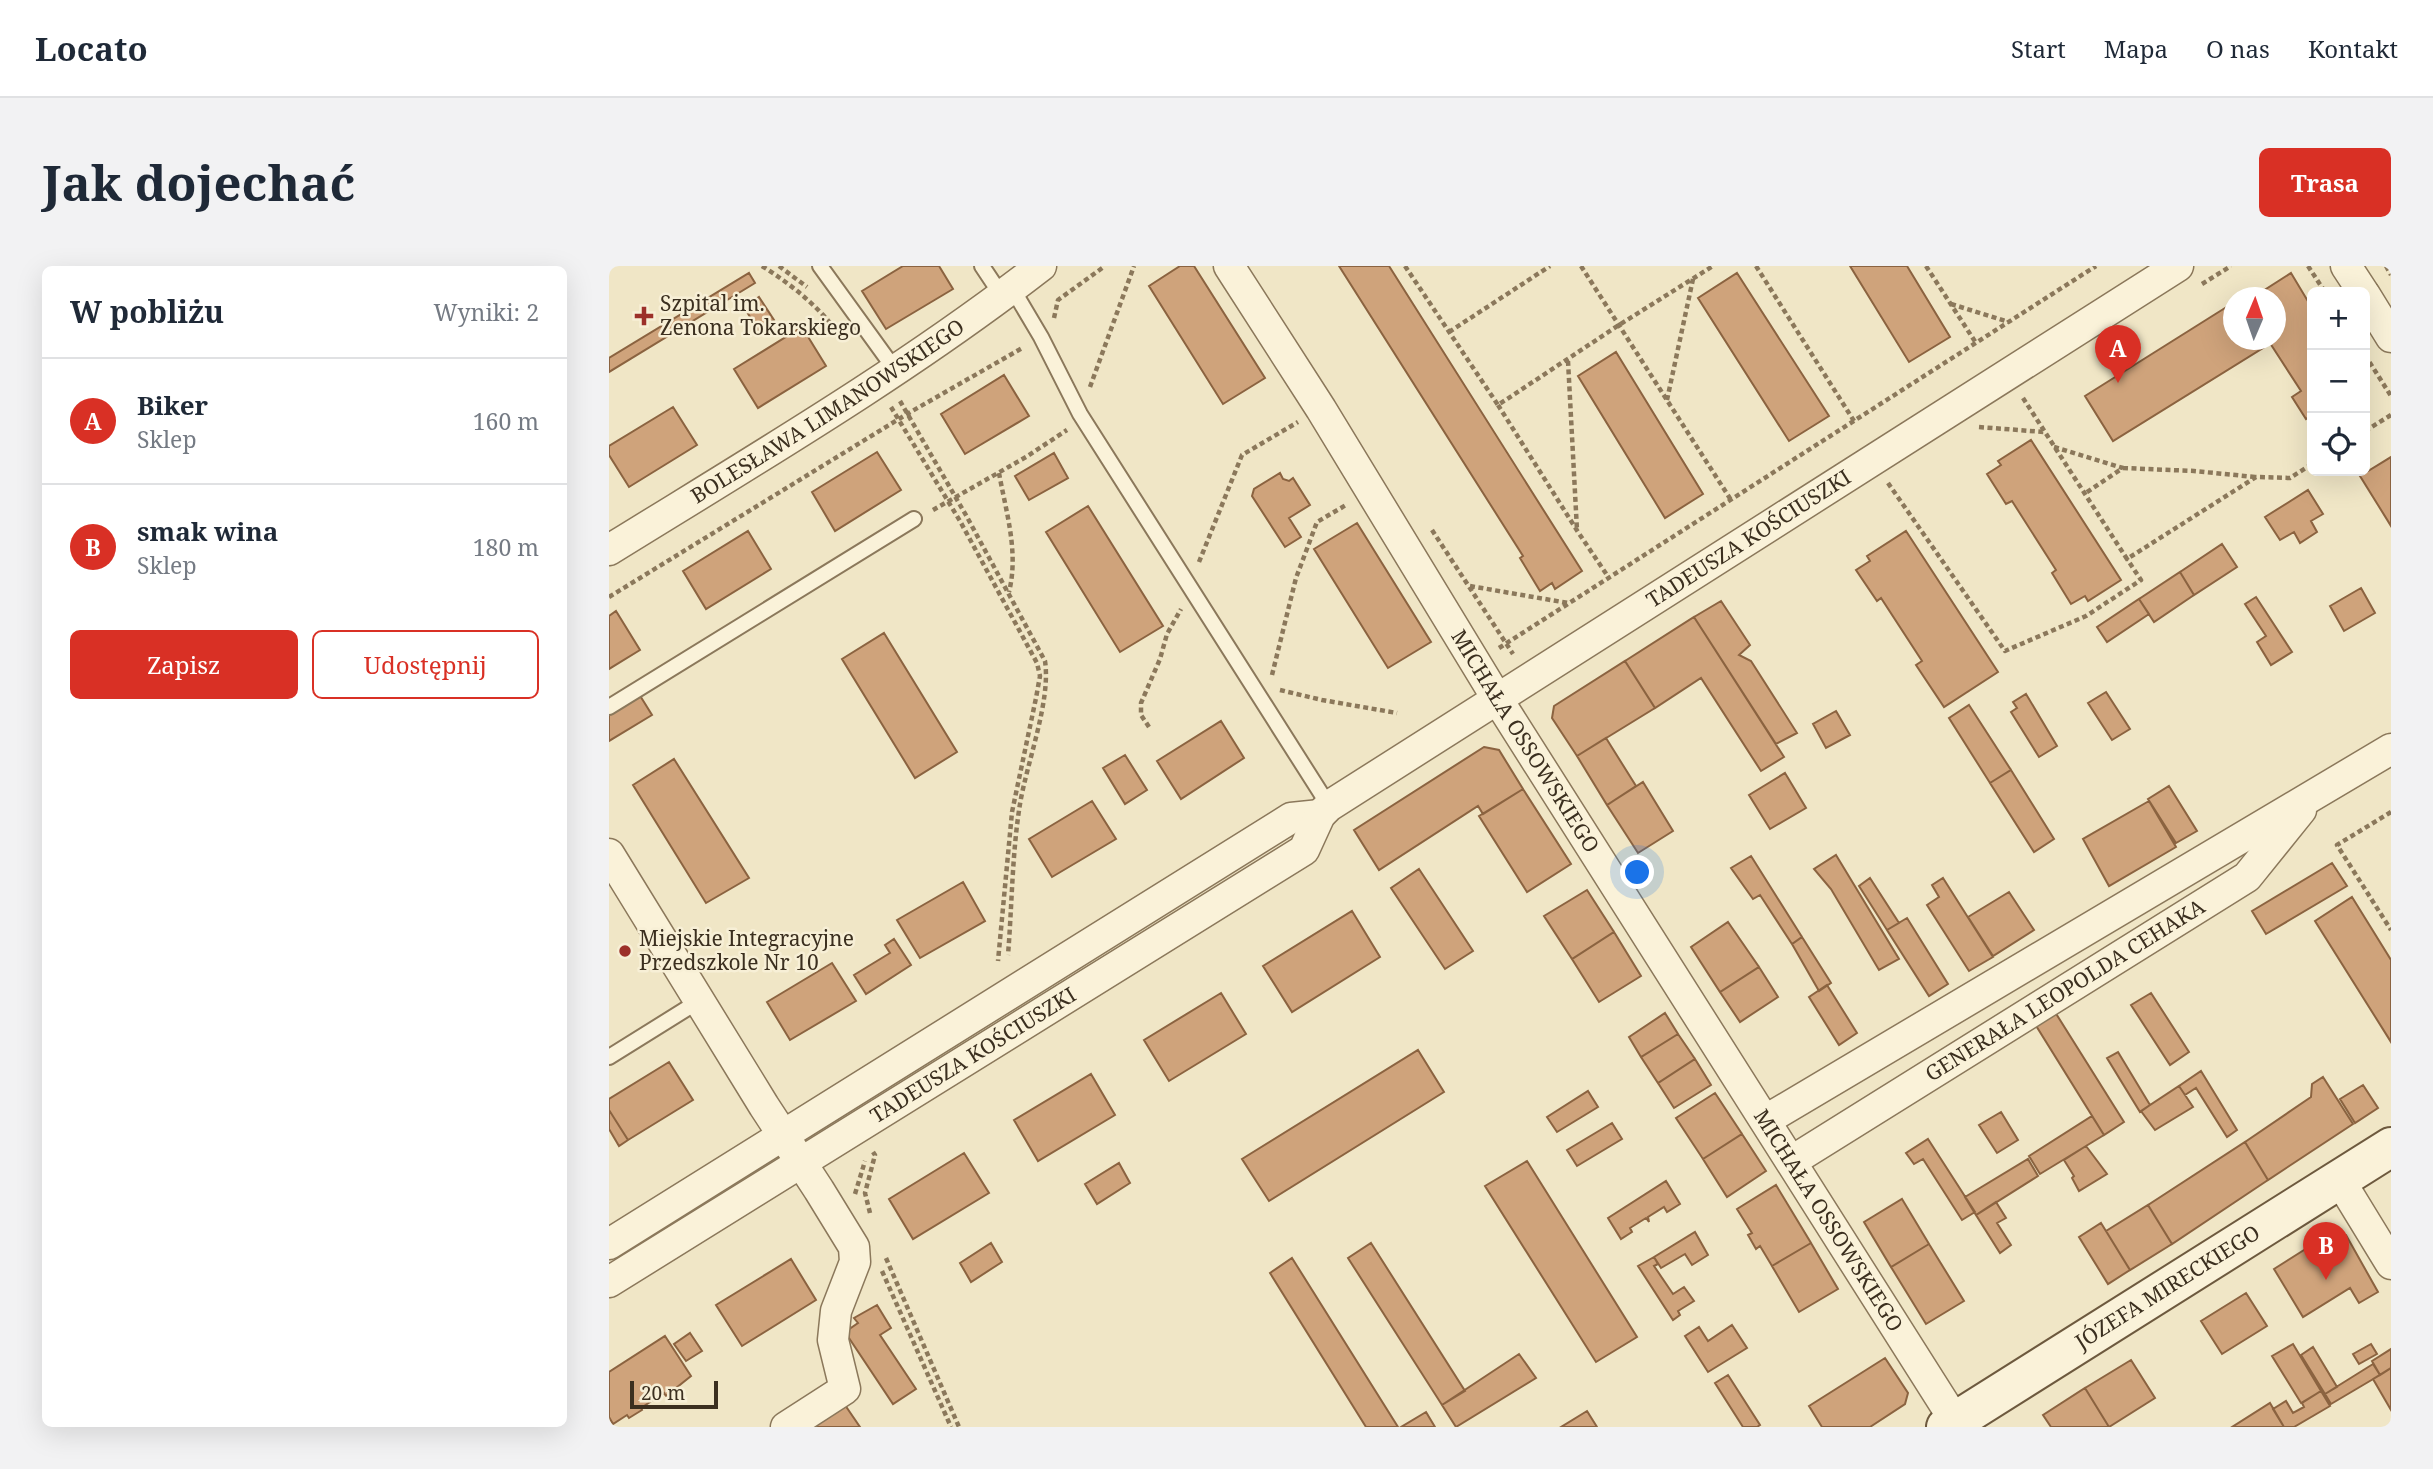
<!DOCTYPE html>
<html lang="pl">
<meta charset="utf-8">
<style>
body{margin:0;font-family:"Noto Serif",serif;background:#f2f2f3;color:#1f2937}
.controls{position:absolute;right:21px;top:21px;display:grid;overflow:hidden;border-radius:10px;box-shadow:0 7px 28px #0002}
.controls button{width:63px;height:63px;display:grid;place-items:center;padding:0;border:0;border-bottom:2px solid #e0e1e3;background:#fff;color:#1f2937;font:35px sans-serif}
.compass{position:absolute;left:1614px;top:21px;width:63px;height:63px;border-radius:50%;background:#fff;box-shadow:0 7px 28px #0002;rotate:2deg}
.scale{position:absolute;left:21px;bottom:18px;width:88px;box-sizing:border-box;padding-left:7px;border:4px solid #3b2f1f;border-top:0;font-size:19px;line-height:24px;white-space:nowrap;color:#3b2f1f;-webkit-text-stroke:5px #f7efd6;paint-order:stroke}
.you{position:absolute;left:1029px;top:607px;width:24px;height:24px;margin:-18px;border:5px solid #fff;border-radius:50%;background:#1a73e8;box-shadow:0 0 0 10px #1a73e833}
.badge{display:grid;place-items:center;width:46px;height:46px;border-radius:50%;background:#d93025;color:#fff;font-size:23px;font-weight:700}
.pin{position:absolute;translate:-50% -58px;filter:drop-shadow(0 2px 4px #0008)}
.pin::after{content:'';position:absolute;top:37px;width:24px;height:21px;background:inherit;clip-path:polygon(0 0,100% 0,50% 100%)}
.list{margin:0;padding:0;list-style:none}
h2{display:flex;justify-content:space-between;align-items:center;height:91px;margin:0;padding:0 28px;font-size:30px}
h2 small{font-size:23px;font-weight:400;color:#747a83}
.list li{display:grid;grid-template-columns:46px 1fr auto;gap:21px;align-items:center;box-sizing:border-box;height:126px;padding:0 28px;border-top:2px solid #e0e1e3}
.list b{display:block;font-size:26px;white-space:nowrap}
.list p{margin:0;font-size:23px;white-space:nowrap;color:#747a83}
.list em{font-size:23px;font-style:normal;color:#747a83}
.actions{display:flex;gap:14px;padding:21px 28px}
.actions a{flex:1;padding:16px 0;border:2px solid #d93025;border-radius:10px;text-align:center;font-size:24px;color:#d93025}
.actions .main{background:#d93025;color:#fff}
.icon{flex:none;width:38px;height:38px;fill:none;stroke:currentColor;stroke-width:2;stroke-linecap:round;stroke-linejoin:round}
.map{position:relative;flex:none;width:1782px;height:1161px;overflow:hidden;border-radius:10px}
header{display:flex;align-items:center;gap:42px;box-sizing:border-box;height:98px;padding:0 35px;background:#fff;border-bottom:2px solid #e0e1e3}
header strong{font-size:33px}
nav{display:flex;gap:38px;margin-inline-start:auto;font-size:24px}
.intro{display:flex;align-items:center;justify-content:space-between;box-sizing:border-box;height:168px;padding:0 42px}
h1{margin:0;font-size:49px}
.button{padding:18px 32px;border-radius:10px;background:#d93025;color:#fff;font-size:24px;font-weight:700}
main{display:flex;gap:42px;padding:0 42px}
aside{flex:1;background:#fff;border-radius:10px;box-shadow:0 7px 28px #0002}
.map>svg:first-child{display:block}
</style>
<header>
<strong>Locato</strong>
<nav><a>Start</a><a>Mapa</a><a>O nas</a><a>Kontakt</a></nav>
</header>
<div class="intro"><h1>Jak dojechać</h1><a class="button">Trasa</a></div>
<main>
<aside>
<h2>W pobliżu<small>Wyniki: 2</small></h2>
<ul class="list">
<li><span class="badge">A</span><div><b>Biker</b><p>Sklep</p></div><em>160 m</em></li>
<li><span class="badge">B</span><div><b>smak wina</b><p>Sklep</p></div><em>180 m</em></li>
</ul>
<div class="actions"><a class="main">Zapisz</a><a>Udostępnij</a></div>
</aside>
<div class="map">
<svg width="1782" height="1161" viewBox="0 0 1782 1161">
<rect width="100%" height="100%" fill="#f0e6c6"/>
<path fill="#cfa37b" stroke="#8b6340" stroke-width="2" d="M294 0H330L344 23 277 63 253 25Z
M571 0H585L656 112 614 138 540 20Z
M730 0H780L973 305 946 323 943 317 931 325 911 292 914 290Z
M1241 0H1298L1341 71 1300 96Z
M140 7 146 17 0 106V92Z
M1128 7 1220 150 1180 175 1089 32Z
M1682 7 1703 42V149L1697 153 1683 131 1692 125 1659 74H1666V32H1643Z
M150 31 165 54 149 64 135 41Z
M1624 37V74H1659L1662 77 1504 175 1476 130Z
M193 61 217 100 149 142 125 103Z
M1007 86 1094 228 1056 252 969 110Z
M395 109 420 150 356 188 332 148Z
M64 141 88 179 20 221 0 189V180Z
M1422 174 1512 314 1479 335 1476 330 1462 338 1443 307 1447 304 1403 235 1397 238 1378 208 1392 199 1389 195Z
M268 186 292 224 226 265 203 226Z
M445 187 459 212 420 234 406 210Z
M1782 191V260L1751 210Z
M671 207 674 213 680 215 684 212 701 239 680 252 692 271 676 281 643 230 645 223Z
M1699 224 1714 248 1702 255 1708 266 1691 277 1685 266 1671 274 1656 251Z
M479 240 554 360 511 386 437 266Z
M748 257 822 376 779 402 705 283Z
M139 265 162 303 97 343 74 305Z
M1297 265 1389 406 1335 441 1307 399 1313 395 1272 332 1268 335 1247 304 1261 295 1258 290Z
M1613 278 1628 301 1585 329 1571 306Z
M1571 306 1585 329 1545 356 1530 333Z
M1752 322 1766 347 1735 365 1721 340Z
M1647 331 1683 386 1662 399 1648 376 1657 370 1636 338Z
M1530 333 1540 348 1498 376 1488 361Z
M1112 335 1141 379 1130 389 1142 395 1188 467 1167 478 1085 351Z
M7 345 31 384 0 403V350Z
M1085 351 1175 491 1152 505 1092 412 1046 442 1016 395Z
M275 367 348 486 306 512 233 393Z
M1016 395 1046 442 968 490 943 452 945 440Z
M1497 426 1521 463 1503 474 1479 437Z
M30 428 43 449 0 475V447Z
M1417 428 1448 480 1430 491 1402 446 1408 442 1404 436Z
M1360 439 1402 504 1381 517 1340 452Z
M1227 445 1241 469 1217 482 1204 458Z
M612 455 635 492 572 533 548 495Z
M997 472 1027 520 998 539 968 490Z
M875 481 890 484 914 523 874 548 869 540 770 604 745 564Z
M516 489 538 524 516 538 494 502Z
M65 493 140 612 97 637 24 519Z
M1402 504 1445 573 1425 586 1381 517Z
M1176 507 1197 542 1161 563 1140 529Z
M1034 516 1064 565 1029 587 998 539Z
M1560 520 1588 565 1567 577 1539 533Z
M914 523 962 598 918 626 870 550Z
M483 535 507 573 443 611 420 573Z
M1540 535 1567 581 1500 620 1474 573Z
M1227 589 1290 693 1270 704 1222 623 1205 603Z
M1142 590 1193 671 1183 678 1151 629 1144 633 1122 602Z
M1723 597 1738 620 1657 668 1643 645Z
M810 603 864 685 836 703 782 622Z
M1261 612 1290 657 1278 664 1250 620Z
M1334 612 1384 691 1360 705 1318 639 1330 631 1323 619Z
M354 616 376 655 311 692 288 654Z
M978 624 1005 666 963 693 935 650Z
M1400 626 1425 664 1384 690 1359 651Z
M1743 631 1782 694V776L1706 655Z
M743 645 771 691 683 746 654 700Z
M1298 652 1339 718 1320 730 1278 664Z
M1119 656 1150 701 1111 726 1082 681Z
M1005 666 1032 710 990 736 963 693Z
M1193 671 1222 717 1210 725 1183 678Z
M285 673 302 699 257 728 245 709 281 687 276 679Z
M223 697 247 735 181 774 158 736Z
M1150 701 1169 731 1131 756 1111 726Z
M1218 719 1248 767 1230 779 1200 731Z
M612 727 637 768 560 815 535 774Z
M1542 727 1580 786 1561 799 1522 739Z
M1446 746 1515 856 1495 869 1426 758Z
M1056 747 1069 768 1032 791 1020 771Z
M1069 768 1086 793 1049 817 1032 791Z
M809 784 835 826 660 935 633 893Z
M1509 786 1541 839 1531 846 1498 792Z
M1086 793 1102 819 1065 842 1049 817Z
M60 796 84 834 19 874 0 844V833Z
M1592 805 1628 864 1618 871 1587 822 1576 829 1570 820Z
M482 808 506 849 429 895 405 854Z
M1714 811 1744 858 1659 914 1636 876 1702 831 1703 818Z
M1754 819 1769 842 1746 857 1731 833Z
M1570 820 1584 841 1546 864 1532 845Z
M979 825 989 841 948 866 938 851Z
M1106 827 1133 868 1094 893 1067 852Z
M0 844 19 874 10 880 0 863Z
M1392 846 1409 874 1388 887 1370 859Z
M1483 850 1495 869 1431 908 1420 890Z
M1003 857 1013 873 968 900 958 884Z
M1133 868 1157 905 1118 931 1094 893Z
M1319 873 1366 946 1353 954 1314 893 1305 898 1297 887Z
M1636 876 1659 914 1563 978 1539 939Z
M1477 880 1498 908 1470 925 1463 912 1465 910 1455 894Z
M355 887 380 927 304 973 280 933Z
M1419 893 1429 910 1367 949 1356 931Z
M918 895 1028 1071 987 1096 876 920Z
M510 897 521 917 488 938 476 918Z
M1057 915 1071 938 1058 946 1055 941 1039 951 1040 956 1037 952 1021 962 1023 966 1012 973 999 952Z
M1167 919 1202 977 1163 1000 1151 980 1147 983 1139 969 1143 967 1128 943Z
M1293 933 1320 978 1282 1001 1255 956Z
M1387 936 1397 952 1388 957 1402 979 1391 987 1367 949Z
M1539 939 1563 978 1521 1004 1497 965Z
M1492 957 1521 1004 1499 1018 1470 971Z
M1725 965 1737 969 1769 1026 1750 1037 1741 1022 1694 1051 1665 1003Z
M1086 966 1099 989 1083 999 1076 988 1052 1002 1045 991Z
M382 977 393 996 362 1016 351 997Z
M762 977 856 1125 833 1139 739 992Z
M1202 977 1229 1023 1190 1046 1163 1000Z
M1320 978 1355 1035 1317 1058 1282 1001Z
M1045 991 1049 998 1045 1000 1064 1028 1075 1021 1085 1035 1069 1045 1071 1049 1064 1054 1029 1000Z
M683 992 789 1161H757L661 1007Z
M182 993 207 1034 133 1080 107 1039Z
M1637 1027 1658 1060 1613 1088 1592 1055Z
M268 1039 282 1062 271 1069 307 1123 284 1138 236 1066 249 1057 245 1052Z
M1123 1059 1138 1082 1099 1106 1076 1070 1090 1061 1099 1075Z
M81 1067 93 1085 77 1095 65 1078Z
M56 1070 82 1110 57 1130 55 1127 32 1142 33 1144 20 1152 18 1149 4 1158 0 1151V1106Z
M1684 1078 1712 1125 1692 1137 1663 1090Z
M1762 1078 1768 1088 1750 1098 1744 1088Z
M1704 1081 1728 1121 1716 1128 1692 1089Z
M1782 1083V1102L1771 1109 1763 1095Z
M910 1088 927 1112 847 1161 833 1139Z
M1276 1092 1299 1127 1296 1138 1261 1161H1213L1200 1140Z
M1522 1094 1546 1132 1500 1161 1476 1122Z
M1764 1098 1771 1109 1722 1138 1716 1128Z
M1782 1102V1144L1764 1113Z
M1119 1109 1151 1159 1148 1161H1134L1106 1117Z
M1476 1122 1500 1161H1442L1434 1149Z
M1712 1125 1721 1140 1685 1161H1675L1664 1143 1677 1135 1684 1147 1695 1141 1693 1137Z
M1661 1137 1675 1161H1623Z
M236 1139 251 1161H202Z
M978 1145 988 1161H952Z
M817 1146 826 1161H792Z"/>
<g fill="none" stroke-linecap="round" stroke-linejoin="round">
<g stroke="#8b785b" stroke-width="18">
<path id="lane" d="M211 0 287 105
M373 0 393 30
M403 22 432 71 471 148 720 540
M0 441 305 253
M0 791 90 735"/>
</g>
<g stroke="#8b785b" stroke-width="33">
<g id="street">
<path id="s1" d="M620 0 712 143 889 434 1350 1161"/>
<path d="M1737 0 1754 26"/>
<path d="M1756 29 1782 71"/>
<path id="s2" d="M0 284C147 193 295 106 432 0"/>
<path d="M0 588 155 840 210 924 245 981 246 996 227 1045 224 1074 236 1123 177 1161"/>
<path d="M1157 854 1782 483"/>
<path id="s3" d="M1183 895 1638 611 1692 544"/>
<path d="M1730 913 1782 998"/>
<path d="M0 978 682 552 711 549"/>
<path id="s4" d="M0 1016 695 584 711 549 720 540 1569 0"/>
</g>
</g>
<g stroke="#6d593e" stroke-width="42">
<g id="secondary">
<path id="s5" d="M1337 1161 1782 881"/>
</g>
</g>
<path stroke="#8b785b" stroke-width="4.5" stroke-dasharray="5 3.5" stroke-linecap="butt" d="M153 0C183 19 209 40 230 68
M170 0 198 21
M796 0 889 139 1010 59 1104 0
M972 0 1122 234
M1147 0 1245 155
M1317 0 1367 77
M1699 0 1716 26
M1777 0 1782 9
M1593 18 1622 0
M1342 38 1400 56
M445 52 449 34 496 0
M840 66 941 0
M1756 89 1782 130
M959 95 968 264
M481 121 525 0
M1414 132 1518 293 1647 211 1681 212 1703 198
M1058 134 1084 13
M291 135 358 251 436 395C442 435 418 496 411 538 403 587 403 640 399 689
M889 139 969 266 1000 312
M282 141 351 255 428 397 431 410 427 432 403 546 389 695
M1370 161 1435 166
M1756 165 1782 149
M1445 181 1514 202 1475 228
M1514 202 1585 205 1646 211
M390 207C397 246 410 286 400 326
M1279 217 1396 385 1477 350 1532 314 1518 293
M324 244 417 191 458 164
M823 264 904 388
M590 296 633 189 689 156
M861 320 959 337
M0 331 298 148 415 81
M890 382 1487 0
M663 409 687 312 708 256 737 239
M671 424 713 434 788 447
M540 461 532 449V437L551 393 558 368 572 343
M1782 546 1728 579 1782 664
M246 928 256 895
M261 947 256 927 266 889 264 886
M277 992 350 1161
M273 1005 342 1161"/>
<use href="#lane" stroke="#faf2d9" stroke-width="14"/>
<use href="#street" stroke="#faf2d9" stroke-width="30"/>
<use href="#secondary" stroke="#faf2d9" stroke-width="38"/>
</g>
<g fill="#9c3029" stroke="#f7efd6" stroke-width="2.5">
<path d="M31.5 39.5h7v7h7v7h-7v7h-7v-7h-7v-7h7z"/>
<circle cx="16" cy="685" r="7"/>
</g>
<g text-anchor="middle" stroke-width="5" stroke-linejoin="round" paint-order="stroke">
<g font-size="21" fill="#3b2f1f" stroke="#f7efd6" text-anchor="start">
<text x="51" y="45">Szpital im.<tspan x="51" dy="24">Zenona Tokarskiego</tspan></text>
<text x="30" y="680">Miejskie Integracyjne<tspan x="30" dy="24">Przedszkole Nr 10</tspan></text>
</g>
<g font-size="21" fill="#3b2f1f" stroke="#f7efd6">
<text dy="7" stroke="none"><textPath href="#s2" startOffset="259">BOLESŁAWA LIMANOWSKIEGO</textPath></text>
<text dy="7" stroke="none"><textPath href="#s4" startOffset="1367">TADEUSZA KOŚCIUSZKI</textPath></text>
<text dy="7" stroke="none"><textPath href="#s1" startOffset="560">MICHAŁA OSSOWSKIEGO</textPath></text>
<text dy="7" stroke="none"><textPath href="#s3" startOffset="322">GENERAŁA LEOPOLDA CEHAKA</textPath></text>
<text dy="7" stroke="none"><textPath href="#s4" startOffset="429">TADEUSZA KOŚCIUSZKI</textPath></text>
<text dy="7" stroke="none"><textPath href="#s1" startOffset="1127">MICHAŁA OSSOWSKIEGO</textPath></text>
<text dy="7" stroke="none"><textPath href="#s5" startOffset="262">JÓZEFA MIRECKIEGO</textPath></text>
</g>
</g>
</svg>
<div class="controls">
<button>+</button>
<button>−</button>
<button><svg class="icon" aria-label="locate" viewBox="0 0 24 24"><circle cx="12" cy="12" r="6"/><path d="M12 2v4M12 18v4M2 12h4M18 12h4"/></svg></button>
</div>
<svg class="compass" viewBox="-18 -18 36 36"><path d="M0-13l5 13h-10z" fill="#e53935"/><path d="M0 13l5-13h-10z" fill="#747a83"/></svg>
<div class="scale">20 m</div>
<div class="you"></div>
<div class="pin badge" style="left:1509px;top:117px">A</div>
<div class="pin badge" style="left:1717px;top:1014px">B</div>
</div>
</main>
